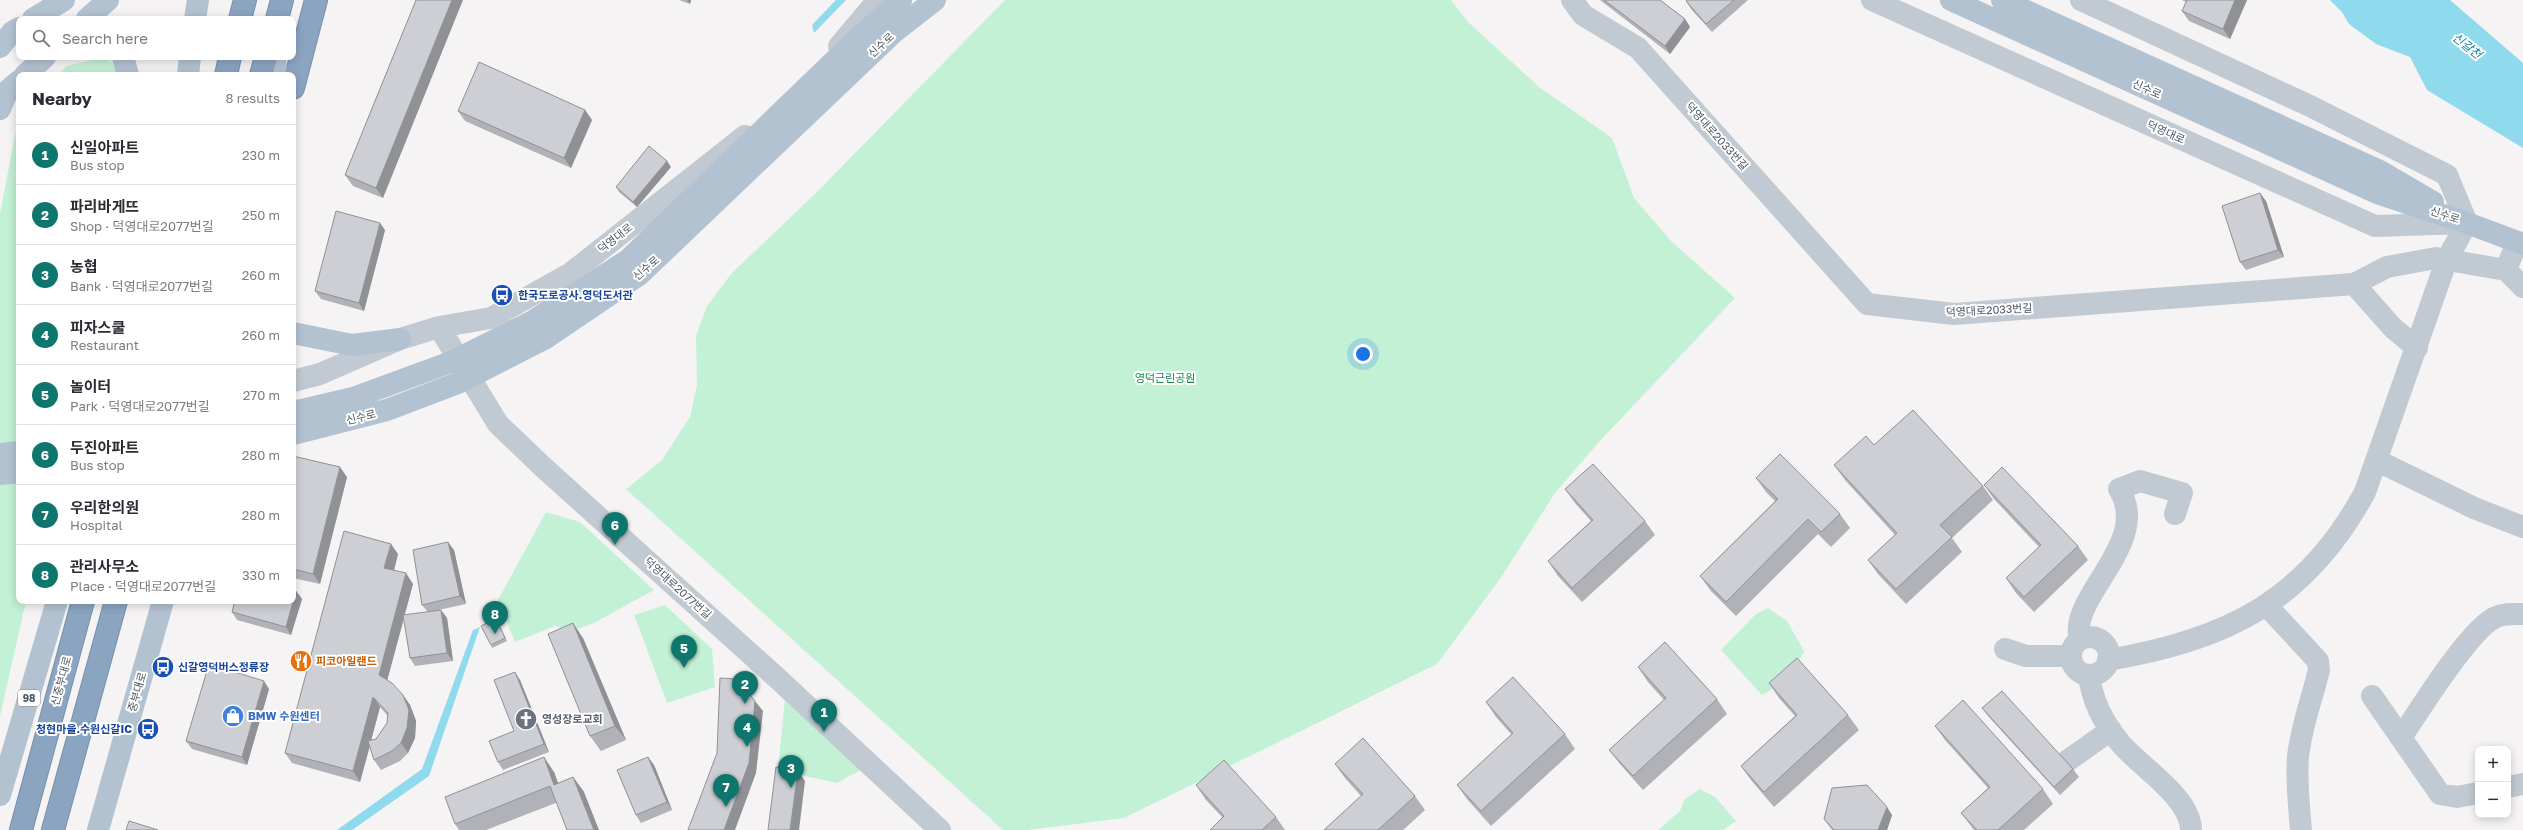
<!DOCTYPE html>
<meta charset="utf-8">
<style>
body{margin:0;font-family:"Golos Text","Noto Sans KR",sans-serif;background:#f7f7f7;color:#2b2b33}
.controls{position:absolute;right:12px;bottom:12px;display:grid;overflow:hidden;border-radius:8px;box-shadow:0 2px 10px #0003}
.controls button{width:36px;height:36px;display:grid;place-items:center;padding:0;border:0;border-bottom:1px solid #e1e1e2;background:#fff;color:#2b2b33;font:20px sans-serif}
.you{position:absolute;left:1363px;top:354px;width:14px;height:14px;margin:-10px;border:3px solid #fff;border-radius:50%;background:#1a73e8;box-shadow:0 0 0 6px #1a73e833}
.badge{display:grid;place-items:center;width:26px;height:26px;border-radius:50%;background:#0f766e;color:#fff;font-size:13px;font-weight:700}
.pin{position:absolute;translate:-50% -33px;filter:drop-shadow(0 1px 2px #0008)}
.pin::after{content:'';position:absolute;top:21px;width:14px;height:12px;background:inherit;clip-path:polygon(0 0,100% 0,50% 100%)}
.list{margin:0;padding:0;list-style:none}
h2{display:flex;justify-content:space-between;align-items:center;height:52px;margin:0;padding:0 16px;font-size:17px}
h2 small{font-size:13px;font-weight:400;color:#7c7c81}
.list li{display:grid;grid-template-columns:26px 1fr auto;gap:12px;align-items:center;box-sizing:border-box;height:60px;padding:0 16px;border-top:1px solid #e1e1e2}
.list b{display:block;font-size:15px;white-space:nowrap}
.list p{margin:0;font-size:13px;white-space:nowrap;color:#7c7c81}
.list em{font-size:13px;font-style:normal;color:#7c7c81}
.icon{flex:none;width:22px;height:22px;fill:none;stroke:currentColor;stroke-width:2;stroke-linecap:round;stroke-linejoin:round}
.map{position:relative;flex:none;width:2523px;height:830px;overflow:hidden}
.search{position:absolute;background:#fff;box-shadow:0 2px 10px #0003;left:16px;top:16px;width:280px;height:44px;display:flex;align-items:center;gap:10px;box-sizing:border-box;padding:0 14px;border-radius:8px;color:#7c7c81;font-size:15px}
.panel{position:absolute;background:#fff;box-shadow:0 2px 10px #0003;left:16px;top:72px;width:280px;height:532px;border-radius:8px}
.map>svg:first-child{display:block}
</style>
<div class="map">
<svg width="2523" height="830" viewBox="0 0 2523 830">
<rect width="100%" height="100%" fill="#f5f3f3"/>
<path fill="#c3f1d5" d="M1005 0H1451L1468 22 1539 87 1612 138 1634 198 1671 241 1735 298 1598 443 1555 493 1502 576 1437 664 1124 818 1028 830H1003L626 489 662 460 690 417 697 385 696 336 707 306 732 273 818 191Z
M102 58 125 68V75H59L66 66Z
M19 129V601H26L0 716V214L15 135Z
M546 512 580 522 654 590 594 623 571 631 555 626 515 642 498 600Z
M665 605 712 649 715 687 667 703 634 615Z
M1768 608 1787 621 1804 651C1796 670 1780 686 1762 695L1721 650 1756 614Z
M785 699 861 770 837 783 778 770Z
M1700 789 1715 797 1736 821 1723 830H1658L1680 811 1684 800Z"/>
<path fill="#90daee" d="M836 0H846L814 33 812 25Z
M2330 0H2450L2523 63V148L2427 90 2410 57 2376 44 2349 24 2342 12Z
M480 627 429 776 352 830H337L422 769 473 630Z"/>
<g fill="none" stroke-linecap="round" stroke-linejoin="round">
<g stroke="#7690ad" stroke-width="24">
<path id="highway" d="M240 19 245 0
M277 19 282 0
M226 75 230 57
M261 75 266 57
M293 88 316 0
M21 830 83 601
M53 830 116 601"/>
</g>
<path stroke="#c1cad2" stroke-width="22" d="M1572 0 1583 15 1638 48 1867 304 1954 314 2354 284 2387 267 2436 258 2506 270
M1872 0 2375 226 2464 223
M2081 0 2310 106 2447 175 2467 223
M839 46 878 0
M2517 242 2506 270 2523 287
M2354 284 2393 328 2417 348
M439 327 498 424 543 467 776 677 940 830
M293 381 320 374 400 339 439 327 491 318 571 273 745 136
M2378 461 2474 508 2523 527
M2267 606 2318 661 2319 670C2312 699 2301 727 2298 757 2296 781 2299 806 2301 830
M2071 656a19 19 0 1 1 38 0a19 19 0 1 1-38 0Z
M2080 640C2067 597 2153 543 2119 489L2140 481 2182 493 2175 514
M2005 649 2026 656H2071
M2108 660C2227 640 2306 601 2365 492L2447 259 2467 223
M2089 675C2092 701 2104 724 2121 744 2141 767 2191 798 2191 830
M2372 696 2440 794 2457 797 2478 793
M2401 738C2418 712 2470 628 2496 617 2504 613 2514 614 2523 614
M2067 761 2111 730
M2508 787 2523 784"/>
<path stroke="#b3c2d1" stroke-width="22" d="M1951 0 2377 193 2467 223 2523 244
M2002 0 2380 171 2433 202
M33 19 64 0
M87 19 108 0
M195 19 198 0
M0 47 12 32 19 28
M123 57 128 75
M275 57 276 75
M25 75 45 57
M188 75 190 57
M0 109 8 90 19 81
M293 333 352 345 400 339
M0 454 19 452
M0 474 19 472
M0 795 57 601
M98 830 163 601"/>
<use href="#highway" stroke="#8ba5c1" stroke-width="22"/>
<path stroke="#b3c2d1" stroke-width="22" d="M293 412 353 398 451 362 533 321 628 260 858 38 901 0
M293 434 387 410 458 383 546 338 639 275 894 32 935 0"/>
</g>
<path fill="#b0b2b7" fill-rule="evenodd" d="M416 0 383 198 353 186 345 175Z
M679 0H691L690 4Z
M1600 0H1660L1685 19 1690 27 1670 54Z
M1687 0H1748L1712 32 1691 9 1686 1Z
M2182 0H2247L2230 39 2189 21 2182 11 2186 2Z
M585 110 592 120 571 168 465 121 458 111Z
M671 167 637 207 619 192 616 187Z
M2266 201 2284 257 2246 270 2240 262Z
M385 230 364 311 321 299 315 291Z
M293 456 347 477 320 584 293 578Z
M1834 465 1983 486 1993 500 1952 538 1962 552 1906 604 1878 574 1868 560 1895 535 1845 480Z
M1756 478 1840 514 1850 528 1831 547 1818 534 1736 616 1711 591 1700 576 1775 501 1766 492Z
M1984 485 2078 546 2088 560 2034 612 2016 593 2006 578 2039 547 1994 499Z
M1565 489 1645 521 1655 535 1582 602 1558 576 1548 561 1591 521 1575 503Z
M454 550 466 604 434 611 441 610 447 618 453 661 415 666 410 658 404 618 387 680 403 695 410 705 416 721 415 738 408 753 400 761 381 770 374 760 370 746 360 782 292 763 285 753 398 554 394 570 413 584 404 615 428 612 422 605ZM380 707 387 715V723L376 739 371 740Z
M296 591 302 599 291 635 237 620 232 612Z
M496 618 507 641 492 648 491 645Z
M583 638 626 740 601 751 590 736Z
M1638 667 1717 699 1727 714 1643 790 1620 764 1609 750 1664 700 1648 682Z
M520 680 549 752 503 770 498 762 514 731Z
M1769 683 1848 715 1859 730 1774 807 1751 780 1741 766 1795 716 1779 698Z
M269 689 247 765 192 749 186 741Z
M1486 702 1565 734 1575 749 1491 826 1467 799 1457 785 1512 735 1496 717Z
M1982 708 2073 769 2079 777 2060 795 1988 716Z
M1935 726 2043 789 2053 804 2024 830H1974L1961 813 1988 788 1945 740Z
M648 757 654 765 672 810 641 823 636 815Z
M1335 764 1415 796 1425 810 1403 830H1324L1361 796 1345 778Z
M554 772 558 783 573 777 584 792 486 830H459L455 824Z
M1196 785 1276 817 1285 830H1210L1223 818 1206 800Z
M1892 815 1887 830H1832L1824 819Z"/>
<path fill="#909195" d="M452 0H463L383 198 376 188Z
M687 0H691L690 4Z
M2235 0H2247L2230 39 2223 29Z
M1685 19 1690 27 1670 54 1665 46Z
M585 110 592 120 571 168 564 158Z
M667 161 671 167 637 207 633 202Z
M2260 193 2266 201 2284 257 2278 250Z
M380 223 385 230 364 311 359 303Z
M340 467 347 477 320 584 313 574Z
M448 542 454 550 466 604 460 596Z
M391 544 398 554 392 578 384 568Z
M406 573 413 584 386 685 379 675Z
M296 591 302 599 291 635 286 627Z
M441 610 447 618 453 661 447 653Z
M573 623 583 638 626 740 615 726Z
M515 672 520 680 549 752 544 744Z
M264 681 269 689 247 765 242 757Z
M403 695 410 705 416 721 415 738 408 753 401 743Z
M373 697 380 707 360 782 353 771Z
M755 701 763 711 756 773 735 830H724Z
M544 757 554 772 564 799 554 785Z
M648 757 654 765 672 810 667 802Z
M798 771 805 781 799 830H790Z
M573 777 584 792 599 830H594Z
M1887 807 1892 815 1887 830H1878Z"/>
<path fill="#cdcfd5" stroke="#909195" d="M416 0H452L376 188 345 175Z
M1604 0H1660L1685 19 1665 46Z
M1687 0H1734L1706 24 1686 1Z
M2187 0H2235L2223 29 2182 11Z
M479 62 585 110 564 158 458 111Z
M649 146 667 161 633 202 616 187Z
M2260 193 2278 250 2240 262 2222 206Z
M336 211 380 223 359 303 315 291Z
M1913 410 1983 486 1940 525 1952 537 1896 589 1868 560 1897 533 1834 465 1866 436 1874 445Z
M1780 454 1840 514 1821 532 1808 519 1726 602 1700 576 1778 499 1756 478Z
M293 456 340 467 313 574 293 569Z
M1593 464 1645 521 1572 588 1548 561 1593 520 1565 489Z
M2002 467 2078 546 2024 597 2006 578 2041 545 1984 485Z
M344 531 391 544 384 568 406 573 379 675 392 683 403 695 409 710 407 728 401 743 392 751 374 760 368 741 376 739 387 723 388 713 373 697 353 771 285 753Z
M448 542 460 596 422 605 413 550Z
M293 590 296 591 286 627 232 612 235 601H293Z
M441 610 447 653 410 658 403 615Z
M496 618 505 638 491 645 481 626Z
M573 623 615 726 590 736 548 634Z
M1665 642 1717 699 1633 776 1609 750 1666 698 1638 667Z
M1797 658 1848 715 1764 792 1741 766 1797 715 1769 683Z
M209 664 264 681 242 757 186 741Z
M515 672 544 744 498 762 489 741 514 731 494 680Z
M1513 677 1565 734 1481 811 1457 785 1513 733 1486 702Z
M720 678 737 679 755 701 749 763 724 830H688L717 753Z
M2002 691 2073 769 2054 787 1982 708Z
M1963 700 2043 789 1998 830H1977L1961 813 1990 787 1935 726Z
M1363 738 1415 796 1378 830H1324L1363 794 1335 764Z
M544 757 554 785 573 777 594 830H567L550 786 455 824 445 797Z
M648 757 667 802 636 815 617 770Z
M1224 760 1276 817 1262 830H1210L1224 816 1196 785Z
M776 767 798 771 790 830H768Z
M1867 785 1887 807 1878 830H1834L1824 819 1832 788Z
M129 821 158 830H126Z"/>
<defs>
<g id="bus-disc" transform="scale(1.15)"><circle r="9.5" fill="#1a4fb4" stroke="#fff"/><path d="M-5-6H5V4H4V6H2V4H-2V6H-4V4H-5ZM-3.5-4V0h7V-4ZM-3.5 1.2v1.5H-2V1.2ZM2 1.2v1.5H3.5V1.2Z" fill="#fff"/></g>
<g id="restaurant-disc" transform="scale(1.15)"><circle r="9.5" fill="#e8710a" stroke="#fff"/><path d="M-5-6h1v4h1v-4h1v4h1v-4h1v5L-1.5 .5V6h-2V.5L-5-1ZM5-6V6H3V1.5H1.5Q1.5-4 5-6Z" fill="#fff"/></g>
<g id="shop-disc" transform="scale(1.15)"><circle r="9.5" fill="#3f7fe0" stroke="#fff"/><path d="M-5-2.5h2.3a2.7 3.5 0 0 1 5.4 0H5L5.5 6h-11ZM-1.5-2.5h3a1.5 2.3 0 0 0-3 0Z" fill="#fff"/></g>
<g id="church-disc" transform="scale(1.15)"><circle r="9.5" fill="#6b7280" stroke="#fff"/><path d="M-1.2-6h2.4v3.5h3.3v2.4h-3.3V6h-2.4V-.1h-3.3v-2.4h3.3Z" fill="#fff"/></g>
</defs>
<g fill-rule="evenodd">
<use href="#bus-disc" x="502" y="295"/>
<use href="#restaurant-disc" x="301" y="661"/>
<use href="#bus-disc" x="163" y="667"/>
<use href="#shop-disc" x="233" y="716"/>
<use href="#church-disc" x="526" y="719"/>
<use href="#bus-disc" x="148" y="729"/>
</g>
<g text-anchor="middle" stroke-width="4" stroke-linejoin="round" paint-order="stroke">
<rect fill="#fff" stroke="#808990" stroke-width="1" x="18" y="690" width="22" height="16" rx="3"/>
<g font-size="10" font-weight="bold" fill="#4a5661">
<text x="29" y="702">98</text>
</g>
<g font-size="11" fill="#4a5661" stroke="#fff">
<text transform="translate(881 45) rotate(-43)" y="4">신수로</text>
<text transform="translate(2147 89) rotate(24)" y="4">신수로</text>
<text transform="translate(2166 132) rotate(24)" y="4">덕영대로</text>
<text transform="translate(1717 136) rotate(48)" y="4">덕영대로2033번길</text>
<text transform="translate(2445 215) rotate(18)" y="4">신수로</text>
<text transform="translate(615 238) rotate(-38)" y="4">덕영대로</text>
<text transform="translate(646 268) rotate(-41)" y="4">신수로</text>
<text transform="translate(1989 310) rotate(-3)" y="4">덕영대로2033번길</text>
<text transform="translate(361 417) rotate(-14)" y="4">신수로</text>
<text transform="translate(678 588) rotate(42)" y="4">덕영대로2077번길</text>
<text transform="translate(61 681) rotate(-75)" y="4">신중부대로</text>
<text transform="translate(137 692) rotate(-74)" y="4">중부대로</text>
</g>
<g font-size="11" font-weight="bold" fill="#164399" stroke="#fff" text-anchor="start">
<text x="518" y="299">한국도로공사.영덕도서관</text>
<text x="178" y="671">신갈영덕버스정류장</text>
<text x="132" y="733" text-anchor="end">청현마을.수원신갈IC</text>
</g>
<g font-size="11" fill="#17864f" stroke="#fff">
<text x="1165" y="382">영덕근린공원</text>
</g>
<g font-size="11" font-weight="bold" fill="#c56008" stroke="#fff" text-anchor="start">
<text x="316" y="665">피코아일랜드</text>
</g>
<g font-size="11" font-weight="bold" fill="#366cbe" stroke="#fff" text-anchor="start">
<text x="248" y="720">BMW 수원센터</text>
</g>
<g font-size="11" font-weight="bold" fill="#5b616d" stroke="#fff" text-anchor="start">
<text x="542" y="723">영성장로교회</text>
</g>
<g font-size="12" font-style="italic" fill="#0c7c9b" stroke="#fff">
<text transform="translate(2467 46) rotate(39)" y="4">신갈천</text>
</g>
</g>
</svg>
<div class="controls">
<button>+</button>
<button>−</button>
</div>
<div class="you"></div>
<div class="pin badge" style="left:824px;top:732px">1</div>
<div class="pin badge" style="left:745px;top:704px">2</div>
<div class="pin badge" style="left:791px;top:788px">3</div>
<div class="pin badge" style="left:747px;top:747px">4</div>
<div class="pin badge" style="left:684px;top:668px">5</div>
<div class="pin badge" style="left:615px;top:545px">6</div>
<div class="pin badge" style="left:726px;top:807px">7</div>
<div class="pin badge" style="left:495px;top:634px">8</div>
<div class="search"><svg class="icon" aria-label="search" viewBox="0 0 24 24"><circle cx="10" cy="10" r="6"/><path d="M15 15l6 6"/></svg>Search here</div>
<section class="panel">
<h2>Nearby<small>8 results</small></h2>
<ul class="list">
<li><span class="badge">1</span><div><b>신일아파트</b><p>Bus stop</p></div><em>230 m</em></li>
<li><span class="badge">2</span><div><b>파리바게뜨</b><p>Shop · 덕영대로2077번길</p></div><em>250 m</em></li>
<li><span class="badge">3</span><div><b>농협</b><p>Bank · 덕영대로2077번길</p></div><em>260 m</em></li>
<li><span class="badge">4</span><div><b>피자스쿨</b><p>Restaurant</p></div><em>260 m</em></li>
<li><span class="badge">5</span><div><b>놀이터</b><p>Park · 덕영대로2077번길</p></div><em>270 m</em></li>
<li><span class="badge">6</span><div><b>두진아파트</b><p>Bus stop</p></div><em>280 m</em></li>
<li><span class="badge">7</span><div><b>우리한의원</b><p>Hospital</p></div><em>280 m</em></li>
<li><span class="badge">8</span><div><b>관리사무소</b><p>Place · 덕영대로2077번길</p></div><em>330 m</em></li>
</ul>
</section>
</div>
